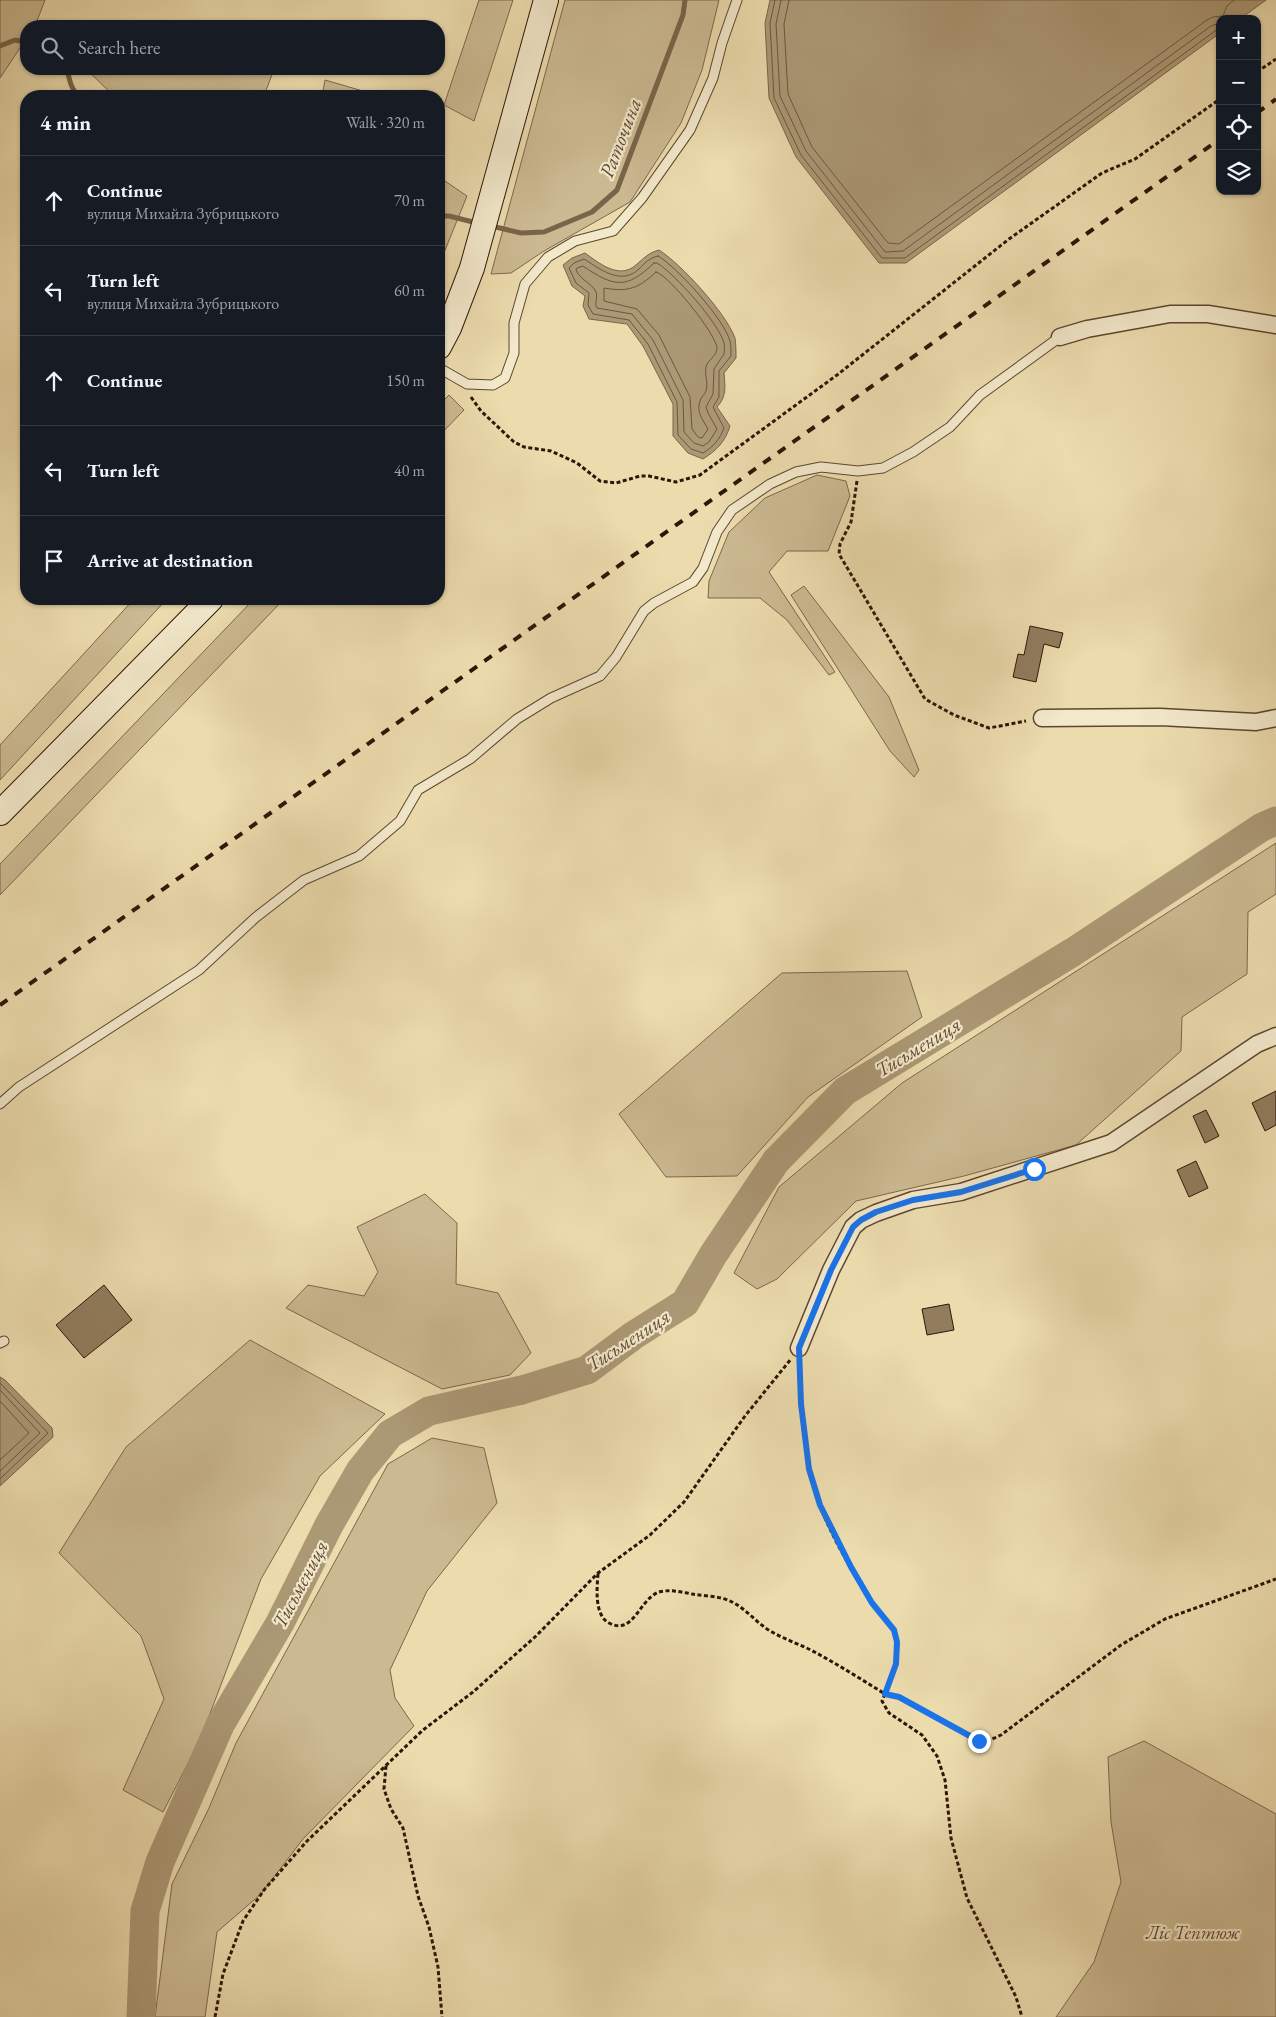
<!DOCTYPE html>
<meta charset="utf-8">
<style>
body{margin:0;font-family:"EB Garamond",serif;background:#20242c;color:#f1f3f6}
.controls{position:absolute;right:15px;top:15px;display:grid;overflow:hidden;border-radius:10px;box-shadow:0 1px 4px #0004}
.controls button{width:45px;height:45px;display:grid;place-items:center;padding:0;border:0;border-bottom:1px solid #363941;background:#171b24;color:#f1f3f6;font:25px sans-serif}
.stop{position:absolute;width:15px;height:15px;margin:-11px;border:4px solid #1a73e8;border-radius:50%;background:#fff}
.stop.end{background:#1a73e8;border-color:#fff;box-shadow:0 1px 5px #0008}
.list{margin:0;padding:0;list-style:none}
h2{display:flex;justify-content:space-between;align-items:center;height:65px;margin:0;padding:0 20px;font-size:21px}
h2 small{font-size:16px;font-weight:400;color:#9ea1a6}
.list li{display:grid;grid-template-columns:32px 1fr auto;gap:15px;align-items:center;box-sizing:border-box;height:90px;padding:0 20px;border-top:1px solid #363941}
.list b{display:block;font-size:19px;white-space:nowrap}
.list p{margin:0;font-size:16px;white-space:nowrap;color:#9ea1a6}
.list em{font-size:16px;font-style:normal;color:#9ea1a6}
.icon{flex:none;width:28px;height:28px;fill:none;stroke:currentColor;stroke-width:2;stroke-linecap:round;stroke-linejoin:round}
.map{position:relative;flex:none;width:1276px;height:2017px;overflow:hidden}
.search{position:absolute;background:#171b24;box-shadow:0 1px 4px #0004;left:20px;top:20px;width:425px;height:55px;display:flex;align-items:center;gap:12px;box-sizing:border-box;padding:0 18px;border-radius:20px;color:#9ea1a6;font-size:19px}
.panel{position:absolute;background:#171b24;box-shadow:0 1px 4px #0004;left:20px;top:90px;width:425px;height:515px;border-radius:20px}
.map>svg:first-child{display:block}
</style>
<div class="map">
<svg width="1276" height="2017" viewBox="0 0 1276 2017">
<rect width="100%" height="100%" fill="#ebdbad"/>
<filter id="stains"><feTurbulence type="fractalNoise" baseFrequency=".004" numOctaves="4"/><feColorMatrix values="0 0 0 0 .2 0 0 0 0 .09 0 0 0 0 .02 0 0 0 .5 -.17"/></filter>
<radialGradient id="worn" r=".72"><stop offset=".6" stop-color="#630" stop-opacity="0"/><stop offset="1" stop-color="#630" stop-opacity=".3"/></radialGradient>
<path fill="#cbb991" stroke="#7d674c" d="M0 0H45L35 26H26V39L0 78Z
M479 0H513L474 121 444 105Z
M565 0H719L702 70 681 123 630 202 544 251 511 273 491 274Z
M86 69H274L264 96H114Z
M325 80 380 96H322Z
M439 177 467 196 439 265Z
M449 395 464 410 439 436V405Z
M817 475 846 481 850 496 828 551H787L769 572 835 672 829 675 787 620 760 598H708L709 581 729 532 765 498Z
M804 586 889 697 919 770 914 777 890 751 791 595Z
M134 599H163L165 601 0 780V745Z
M254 599H284L0 895V864Z
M1276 843V894L1248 912 1247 974 1182 1017 1181 1051 1076 1145 964 1176 856 1201 777 1279 757 1289 734 1273 779 1187 902 1083Z
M907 971 922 1017 808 1097 737 1176 666 1177 619 1114 782 973Z
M425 1194 457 1223 456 1284 498 1293 531 1353 510 1375 442 1389 286 1308 308 1285 364 1296 378 1272 357 1227Z
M250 1340 385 1414 320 1476 261 1579 200 1740 163 1812 123 1790 164 1699 141 1636 59 1553 126 1447Z
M432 1438 484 1448 497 1503 427 1591 390 1670 395 1698 414 1726 303 1839 261 1894 217 1932 205 2017H155L172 1884 209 1808 236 1743 388 1464Z
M1144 1741 1276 1814V2017H1056L1094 1962 1121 1882 1111 1822 1108 1757Z"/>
<path fill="#ab9875" stroke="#796449" d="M770 0H1266L1240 19H1220V33L906 263H879L796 157 769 98 765 23Z
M659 250C681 264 726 313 735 338 736 344 736 352 736 358L724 373C725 387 727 396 717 407L730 426C725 442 717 450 703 459L688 453 673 436V404L643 346 627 324 589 319 583 306 585 296 572 286 563 265 572 258 585 253C599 263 619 280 636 265 644 258 648 253 659 250Z
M0 1377 5 1380 52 1428 53 1437 0 1486Z"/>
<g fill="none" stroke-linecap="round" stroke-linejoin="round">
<path stroke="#6d563e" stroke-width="1" d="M775 0 770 23 774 98 801 155 882 258H905L1215 31 1220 30
M781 0 776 24 780 96 806 151 885 252 903 251 1211 26 1220 23
M789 0 784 24 788 94 812 147 888 243 899 244 1207 20 1213 17 1223 16 1227 6 1234 0
M658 256C677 267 724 319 730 341 731 345 731 351 731 356L719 371V397L713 407 724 428C720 439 713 447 703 453L691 449 678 435 677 402 648 344 629 320 593 314 588 305 589 293 576 283 569 268 574 263 584 259C600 269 621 286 639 269 645 263 649 258 658 256Z
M654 263H657C675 274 718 322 724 343 725 346 724 351 724 354L714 369 713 394 706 407 708 413 717 429 709 442 703 446 694 443 684 432 683 400 653 340 632 314 597 308C594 303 598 298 596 292 592 283 580 280 576 270L577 268 583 266C614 287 626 290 654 263Z
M656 272C669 275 716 334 717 348 717 355 710 359 707 364 703 373 709 382 706 391 705 394 701 397 700 401 696 412 703 420 708 429L702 438 698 437 692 429 690 397 659 335 637 309 604 301V288C628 292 638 289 656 272Z
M0 1383 48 1433 0 1479
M0 1390 40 1433 0 1471
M0 1401 29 1433 0 1460"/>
<path stroke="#796449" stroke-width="5" d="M0 46 15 40 26 42
M67 69C69 78 71 90 79 96
M439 216H449L477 223
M491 226 521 233 544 232 592 212 617 190 683 15 685 0"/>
<path stroke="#ab9875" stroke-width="29" d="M141 2017 145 1911 160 1862 220 1725 280 1623 329 1525 360 1471 390 1434 429 1411 522 1390 587 1370 634 1335 685 1303 713 1255 776 1161 845 1091 1073 952 1262 827 1276 821"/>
</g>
<path fill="#917c5d" stroke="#2f1507" d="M1030 626 1063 633 1059 648 1044 644 1036 682 1013 677 1018 654 1024 655Z
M1276 1091V1125L1265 1131 1252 1103Z
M1206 1110 1219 1136 1205 1143 1193 1116Z
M1196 1161 1208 1188 1189 1197 1177 1170Z
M104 1285 132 1320 84 1358 56 1325Z
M949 1304 954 1330 927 1335 922 1309Z"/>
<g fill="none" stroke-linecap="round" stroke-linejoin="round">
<g stroke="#5e4630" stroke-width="11">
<path id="service" d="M439 368 467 384 493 385 505 378 514 353V323L525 284 548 257 575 241 613 231 642 198 690 130 713 78 722 43 737 0
M0 1104 19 1087 199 970 255 918 304 880 359 856 400 821 418 790 470 759 517 719 551 698 600 676 616 657 644 611 654 603 693 582 703 568 717 532 732 510 770 484 796 472 821 467 858 471 883 468 913 452 950 427 980 395 1060 337
M0 1343 4 1341"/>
</g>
<g stroke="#5e4630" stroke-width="19">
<path id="minor" d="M1060 337 1087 329 1170 314H1208L1276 325
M1042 718 1160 717 1256 722 1276 718
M799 1348 831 1270 853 1227 861 1220 876 1213 913 1200 961 1192 1111 1143 1257 1044 1276 1036"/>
</g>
<g stroke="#2f1507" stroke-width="26">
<path id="secondary" d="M439 347 449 328 472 268 546 0
M0 813 211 599"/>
</g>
<path stroke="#2f1507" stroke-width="3" stroke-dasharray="4 2.5" stroke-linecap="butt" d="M1257 72 1276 59
M471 397 481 411 514 442 524 447 551 451 577 463 600 481 616 483 640 476H649L676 482 700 475 837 375 1009 239 1102 173 1135 159 1220 99
M857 481 851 522 840 544 839 554 925 699 954 715 989 728 1026 721
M800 1364C801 1411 803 1458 819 1503 830 1534 853 1573 871 1601 879 1615 895 1625 897 1642 898 1661 891 1677 885 1694L899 1697 979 1741H988L1001 1735 1121 1645 1165 1619 1276 1579
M598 1574C597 1588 594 1615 609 1623 634 1636 639 1599 659 1592 670 1589 681 1592 692 1594 704 1596 719 1596 730 1601 746 1608 757 1624 772 1632 788 1641 805 1646 820 1655 842 1667 864 1681 885 1694L882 1701 889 1713 922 1735 937 1756 945 1780 951 1838 967 1898 1016 1997 1022 2017
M386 1766 384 1789 391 1809 403 1828 418 1896 429 1927 438 1967 442 2017
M215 2017 223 1974 243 1921 264 1890 307 1841 423 1730 473 1692 535 1637 598 1573 650 1535 684 1502 745 1416 791 1359"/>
<use href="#service" stroke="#f2e8ca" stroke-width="9"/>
<use href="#minor" stroke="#f2e8ca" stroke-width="16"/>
<use href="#secondary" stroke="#f2e8ca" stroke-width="24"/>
<path stroke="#2f1507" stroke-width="4" stroke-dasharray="9 9" stroke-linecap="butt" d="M1257 113 1276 99
M0 1005 1220 139"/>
</g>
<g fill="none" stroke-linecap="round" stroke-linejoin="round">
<path stroke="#1a73e8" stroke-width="6" d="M979 1741 899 1697 885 1694 896 1664 897 1642 894 1630 872 1603 851 1567 820 1505 809 1469 801 1404 799 1348 831 1270 853 1227 861 1220 876 1212 913 1200 961 1192 1034 1169"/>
</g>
<g text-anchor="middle" stroke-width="4.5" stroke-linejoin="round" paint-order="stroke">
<g font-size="19" font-style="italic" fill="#5e4630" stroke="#f2e8ca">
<text x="1193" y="1939">Ліс Тептюж</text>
</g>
<g font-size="20" font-style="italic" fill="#614933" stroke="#f2e8ca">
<text transform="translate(620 138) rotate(-69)" y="7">Раточина</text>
<text transform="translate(918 1047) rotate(-31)" y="7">Тисьмениця</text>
<text transform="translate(628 1340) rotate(-33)" y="7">Тисьмениця</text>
<text transform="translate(300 1584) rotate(-62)" y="7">Тисьмениця</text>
</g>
</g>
<rect width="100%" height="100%" filter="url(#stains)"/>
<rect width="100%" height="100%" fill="url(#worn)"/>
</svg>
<div class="controls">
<button>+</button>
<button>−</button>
<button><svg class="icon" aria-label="locate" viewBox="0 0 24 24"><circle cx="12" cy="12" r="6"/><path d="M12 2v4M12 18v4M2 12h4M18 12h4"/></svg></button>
<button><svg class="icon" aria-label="layers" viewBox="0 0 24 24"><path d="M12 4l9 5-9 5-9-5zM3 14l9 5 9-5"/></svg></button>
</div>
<div class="stop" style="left:1034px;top:1169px"></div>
<div class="stop end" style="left:979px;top:1741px"></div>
<div class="search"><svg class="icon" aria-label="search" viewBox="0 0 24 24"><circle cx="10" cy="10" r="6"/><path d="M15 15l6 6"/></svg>Search here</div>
<section class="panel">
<h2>4 min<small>Walk · 320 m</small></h2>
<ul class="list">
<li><svg class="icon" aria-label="ahead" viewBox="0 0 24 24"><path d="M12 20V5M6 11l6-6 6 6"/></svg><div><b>Continue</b><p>вулиця Михайла Зубрицького</p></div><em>70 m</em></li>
<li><svg class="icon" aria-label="left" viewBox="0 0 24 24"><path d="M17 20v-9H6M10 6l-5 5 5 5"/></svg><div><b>Turn left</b><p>вулиця Михайла Зубрицького</p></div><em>60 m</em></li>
<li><svg class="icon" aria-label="ahead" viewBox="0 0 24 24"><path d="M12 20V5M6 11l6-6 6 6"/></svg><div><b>Continue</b></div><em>150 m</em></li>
<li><svg class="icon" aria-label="left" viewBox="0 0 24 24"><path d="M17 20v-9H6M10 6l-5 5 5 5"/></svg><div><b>Turn left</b></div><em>40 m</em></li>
<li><svg class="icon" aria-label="arrive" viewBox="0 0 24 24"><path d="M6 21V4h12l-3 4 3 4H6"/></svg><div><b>Arrive at destination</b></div></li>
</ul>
</section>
</div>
